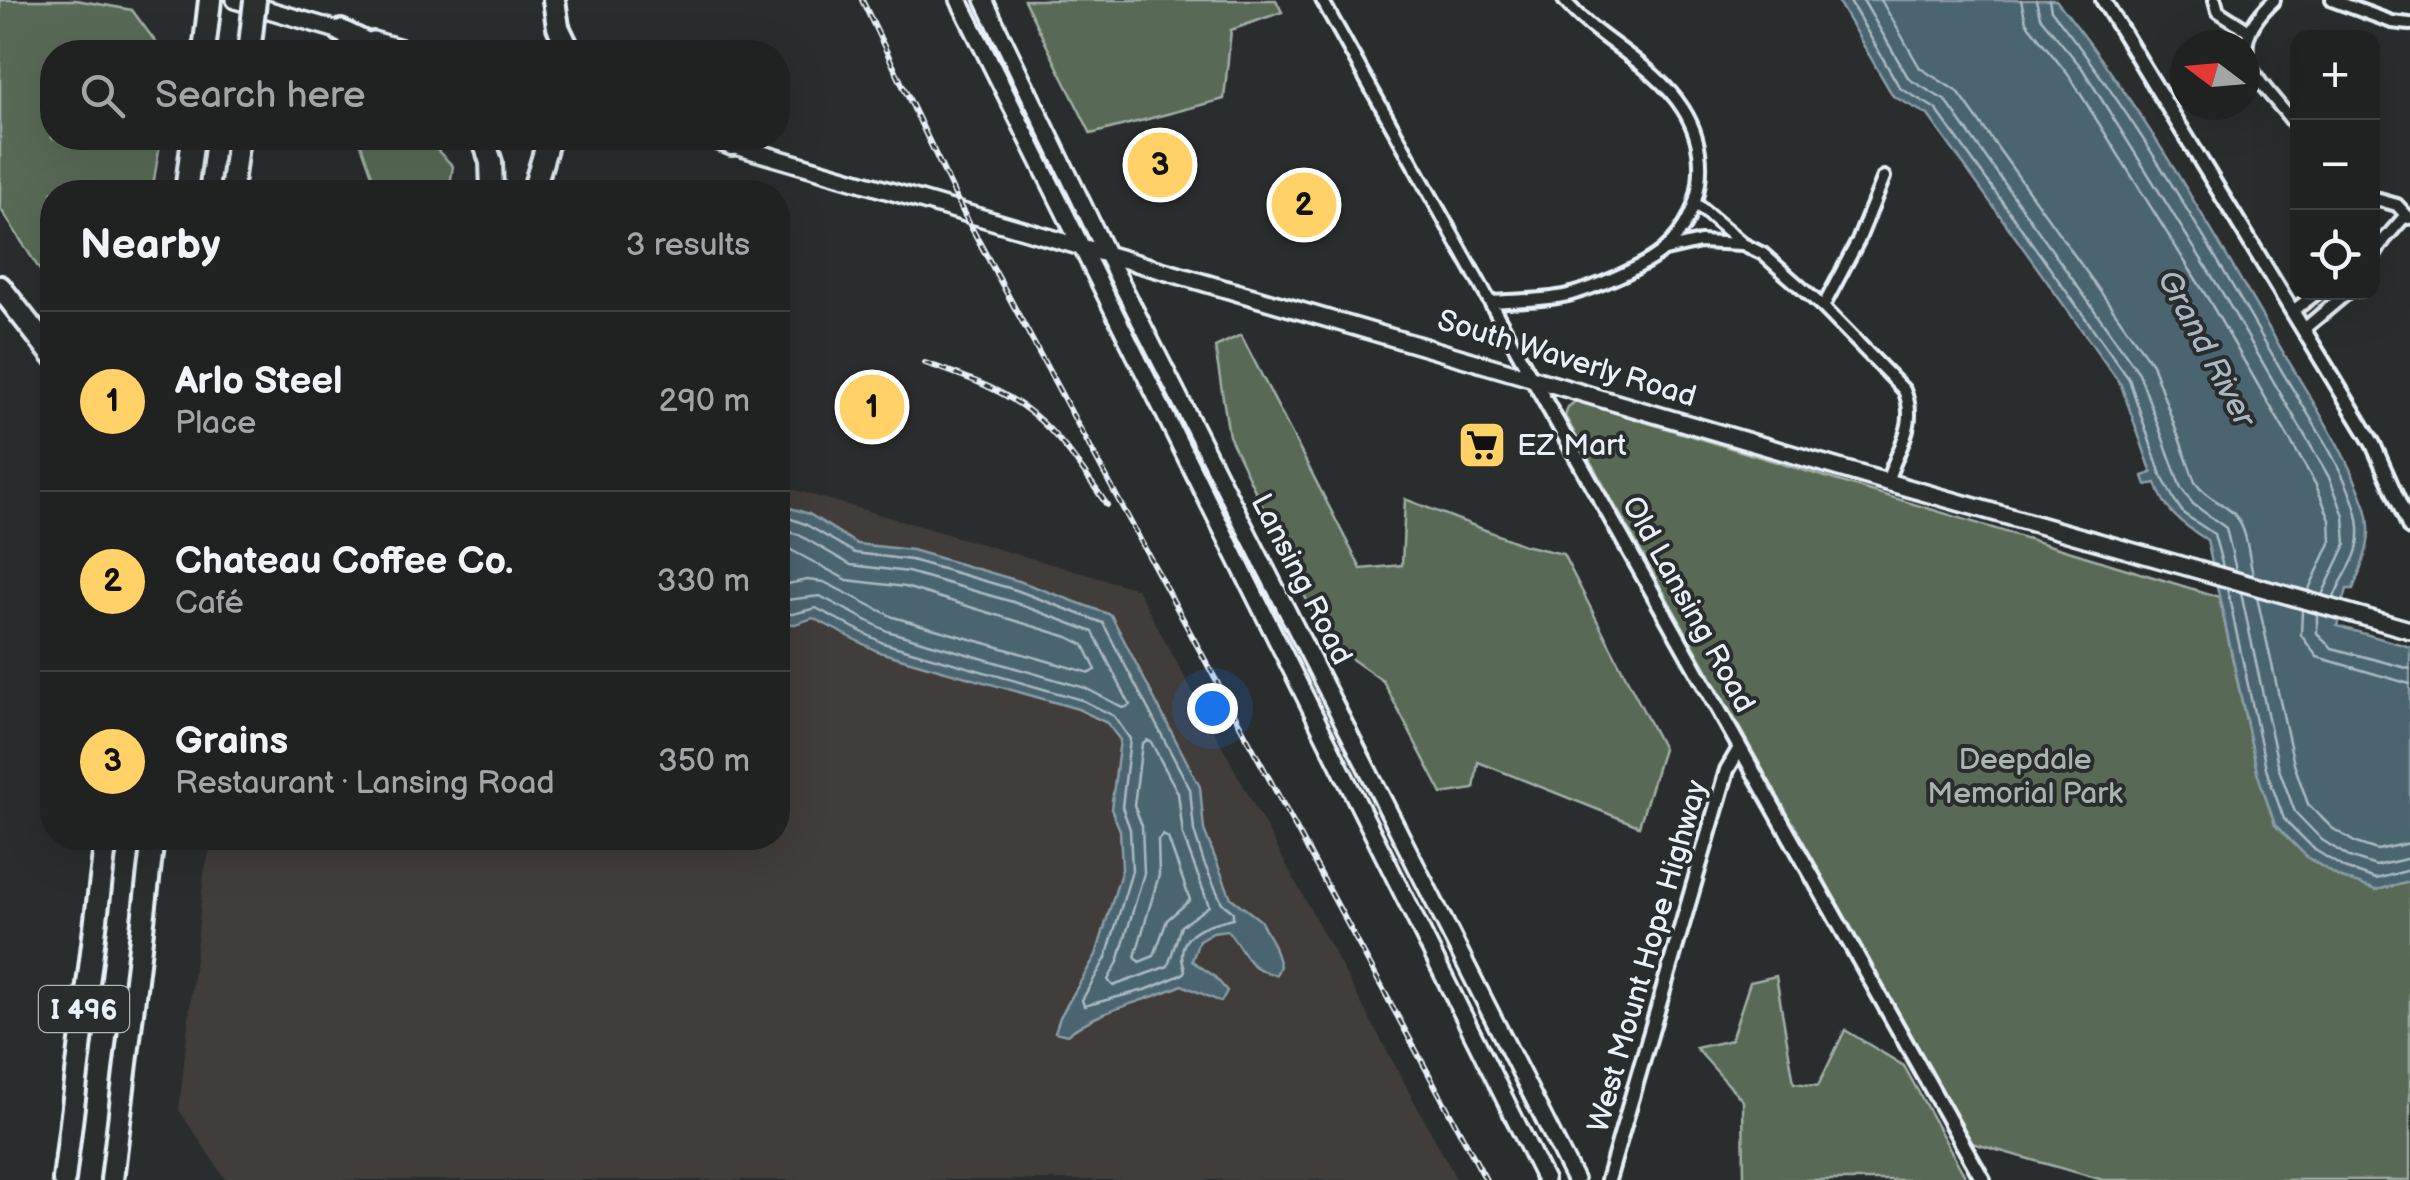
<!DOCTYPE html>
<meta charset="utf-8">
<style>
body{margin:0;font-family:"Balsamiq Sans",sans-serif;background:#282a2a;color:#f1f3f6}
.controls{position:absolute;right:30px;top:30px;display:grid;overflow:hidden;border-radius:20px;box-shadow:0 10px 40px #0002}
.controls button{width:90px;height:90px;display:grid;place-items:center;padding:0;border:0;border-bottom:2px solid #3d3f40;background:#202222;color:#f1f3f6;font:50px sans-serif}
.compass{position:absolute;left:2170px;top:30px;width:90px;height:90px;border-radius:50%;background:#202222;box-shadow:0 10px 40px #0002;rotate:286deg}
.you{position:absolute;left:1212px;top:708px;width:35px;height:35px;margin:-25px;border:8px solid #fff;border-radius:50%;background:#1a73e8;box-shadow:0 0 0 15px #1a73e833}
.badge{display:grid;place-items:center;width:65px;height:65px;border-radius:50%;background:#ffd166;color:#111;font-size:32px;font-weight:700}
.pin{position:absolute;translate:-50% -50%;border:5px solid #fff;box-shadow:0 2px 10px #0006}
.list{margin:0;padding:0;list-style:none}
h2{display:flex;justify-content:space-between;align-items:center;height:130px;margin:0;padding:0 40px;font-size:42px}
h2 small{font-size:32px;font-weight:400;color:#a2a4a5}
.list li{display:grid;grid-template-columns:65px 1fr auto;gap:30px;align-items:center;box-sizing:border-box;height:180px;padding:0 40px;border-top:2px solid #3d3f40}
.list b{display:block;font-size:38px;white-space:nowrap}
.list p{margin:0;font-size:32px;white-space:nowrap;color:#a2a4a5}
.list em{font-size:32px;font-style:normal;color:#a2a4a5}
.icon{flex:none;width:55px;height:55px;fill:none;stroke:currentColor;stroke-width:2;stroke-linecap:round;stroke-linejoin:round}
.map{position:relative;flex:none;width:2410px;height:1180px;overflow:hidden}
.search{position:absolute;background:#202222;box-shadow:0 10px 40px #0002;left:40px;top:40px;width:750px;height:110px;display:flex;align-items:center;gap:25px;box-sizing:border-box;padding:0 35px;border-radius:40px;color:#a2a4a5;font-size:38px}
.panel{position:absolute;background:#202222;box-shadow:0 10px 40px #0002;left:40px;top:180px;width:750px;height:670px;border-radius:40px}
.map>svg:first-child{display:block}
</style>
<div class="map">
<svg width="2410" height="1180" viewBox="0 0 2410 1180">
<rect width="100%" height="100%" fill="#2a2d2e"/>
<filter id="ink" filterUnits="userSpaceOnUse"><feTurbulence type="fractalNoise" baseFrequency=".01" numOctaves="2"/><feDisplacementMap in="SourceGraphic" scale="20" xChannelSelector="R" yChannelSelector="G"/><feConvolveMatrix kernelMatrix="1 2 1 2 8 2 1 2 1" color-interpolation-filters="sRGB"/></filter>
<g filter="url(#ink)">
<path fill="#3f3c3a" d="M778 485 1137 589 1457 1180H226L179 1110 204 873 213 838H778Z"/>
<path fill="#596b56" stroke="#a0aea7" stroke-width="2.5" d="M0 0H76L132 10 163 52H52V138H161L152 192H52V289L0 208Z
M1024 0H1276L1282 12 1231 30 1224 99 1091 134Z
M363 138H425L453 166 449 192H378L359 139Z
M1241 335 1361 569 1402 565 1405 499 1524 545 1563 554 1663 749 1639 826 1478 762 1474 789 1442 794 1383 681 1326 641 1229 436 1215 347Z
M1576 401 2219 597 2258 775 2376 890 2410 882V1180H2103L1972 1143 1565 416 1568 407Z
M1776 976 1794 1083 1818 1086 1845 1030 1904 1066 1967 1180H1744L1743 1101 1696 1048 1731 1040 1750 982Z"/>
<path fill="#4b656f" stroke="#8a9da6" stroke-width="2.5" d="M1837 0H2056C2141 104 2208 225 2276 340 2307 394 2346 449 2366 508 2375 537 2363 563 2353 589H2347L2337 626 2410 647V882L2376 890 2339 877 2308 858 2275 825 2258 775 2207 540C2182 524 2165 512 2156 483L2146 485 2143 476 2152 473 2121 385 1928 115 1893 96Z
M778 504 809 514 857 544 912 550 1019 581 1111 615 1200 787 1204 830 1231 898 1260 920 1274 946 1280 966 1276 975C1244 968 1246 952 1227 930L1213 932 1199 940 1192 961 1214 976 1227 991 1221 1002 1182 985C1143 1003 1101 1008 1067 1035L1055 1032 1060 1017 1096 955 1122 869 1120 830 1111 809 1120 740 1107 723 1078 709 879 652 813 618 795 624 778 623Z"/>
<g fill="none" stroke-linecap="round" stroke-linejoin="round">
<path stroke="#a9b9c1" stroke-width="2.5" d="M1849 0 1900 88 1936 109 2129 379 2161 475 2175 501 2184 514 2214 534 2223 567
M1863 0 1909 79 1946 101 2139 373 2181 488 2193 504 2226 528 2236 570
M1881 0 1920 68 1958 92 2152 364 2195 482C2205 497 2220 501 2233 513 2248 528 2248 555 2253 575
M2021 0 2026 22 2070 77 2210 302 2316 485 2330 520 2331 541 2308 591
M2036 0 2040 17 2082 68 2223 294 2330 479 2344 516 2346 544 2322 595
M2049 0 2051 10C2141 123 2213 253 2286 378 2308 415 2357 487 2359 528 2361 560 2342 573 2334 598
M778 514 805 524 855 553 911 560 1016 590 1103 623 1190 789 1194 831 1204 863 1222 903 1233 912V918C1208 924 1171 932 1185 970L1183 974 1148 989 1084 1006 1082 1000 1106 958 1132 871 1130 829 1122 807 1130 739 1114 716 1082 700 883 643 816 608 793 614H778
M778 528 799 535 851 565 908 572 1013 602 1093 632 1130 705 1124 708 1085 688 887 631 820 596 778 601
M778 543 847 580 905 587 1068 637 1084 645 1096 670 1090 673 893 617 824 582 807 580 778 586
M2227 589 2267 772 2284 819 2315 850 2344 868 2376 879 2410 870
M2241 593 2279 769 2295 812 2322 840 2349 857 2376 866 2410 858
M2257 597 2294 764 2308 804 2332 828 2356 843 2377 850 2410 843
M2302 610 2301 635 2317 657 2410 684
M2317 614V633L2332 648 2410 669
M1147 740 1151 742 1178 793 1183 835 1209 906 1181 926 1168 966 1113 986 1108 980 1118 962 1144 873 1142 826 1134 805 1142 744Z
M1163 835 1168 838 1190 900 1167 920 1154 956 1139 962 1135 957 1159 875 1158 840Z"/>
<g stroke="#e8f1f8" stroke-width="18">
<path id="minor" d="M1322 0 1531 376
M2215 0 2218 11 2249 31
M2274 0C2214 55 2266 83 2298 129
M2332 0 2392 22 2410 24
M2372 198 2397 205 2409 218
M1695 203 1743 244 1763 254 1823 307 1904 390C1919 425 1897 449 1887 482
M1665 250 1700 242 1742 244
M2372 259 2384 240 2405 216
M1491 302C1516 300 1543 301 1568 295 1594 288 1645 267 1665 249 1704 213 1711 153 1683 109 1654 63 1598 41 1564 0
M1823 307 1858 241 1884 177
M2293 311 2318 292
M2304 329 2348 292"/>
</g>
<g stroke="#e8f1f8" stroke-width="20">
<path id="tertiary" d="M2103 0 2373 444 2410 528
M1531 376 1983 1180
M1608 1180 1727 770 1740 748"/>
</g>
<g stroke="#e8f1f8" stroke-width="22">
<path id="secondary" d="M235 0 351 34
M959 0 1545 1180
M984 0 1107 255 1575 1180
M373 40 415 52
M708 138 1887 482 2410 630"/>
</g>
<g stroke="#e8f1f8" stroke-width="28">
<path id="motorway" d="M554 0 558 27 570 52
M341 31 384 52
M204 52 210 0
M483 138 491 162 492 192
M718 138 732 144
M186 192 193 138
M231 192 238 138
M533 192 549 138
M0 287 52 354
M64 1180 106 838
M112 1180 153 838"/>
</g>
<use href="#minor" stroke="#2a2d2e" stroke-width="10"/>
<use href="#tertiary" stroke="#2a2d2e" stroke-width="12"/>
<use href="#secondary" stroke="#2a2d2e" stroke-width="15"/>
<use href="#motorway" stroke="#2a2d2e" stroke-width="20"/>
<g stroke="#e8f1f8" stroke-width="6">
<path id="rail" d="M862 0 963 212 1486 1180
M925 363C1029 397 1046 416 1107 505"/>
</g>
<use href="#rail" stroke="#2a2d2e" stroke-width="2.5" stroke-dasharray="8" stroke-linecap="butt"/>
<g stroke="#e8f1f8" stroke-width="28" stroke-linecap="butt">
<path id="motorway-bridge" d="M250 45 255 0"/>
</g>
<use href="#motorway-bridge" stroke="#2a2d2e" stroke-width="20"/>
</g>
</g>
<defs>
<g id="supermarket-square" transform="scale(2.5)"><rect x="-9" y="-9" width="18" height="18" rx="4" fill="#ffd166" stroke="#2a2d2e"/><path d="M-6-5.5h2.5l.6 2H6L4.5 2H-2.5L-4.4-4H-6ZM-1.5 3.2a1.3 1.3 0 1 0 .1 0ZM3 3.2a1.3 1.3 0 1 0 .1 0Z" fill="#111"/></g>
</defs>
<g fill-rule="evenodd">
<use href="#supermarket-square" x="1482" y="445"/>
</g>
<g text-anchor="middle" stroke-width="8" stroke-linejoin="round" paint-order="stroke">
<rect fill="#2a2d2e" stroke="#afb6bb" stroke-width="2.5" x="39" y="986" width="90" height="46" rx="8"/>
<g font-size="28" font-weight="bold" fill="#e8f1f8">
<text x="84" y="1019">I 496</text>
</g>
<g font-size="30" fill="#e8f1f8" stroke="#2a2d2e">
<text transform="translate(1567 358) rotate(17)" y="10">South Waverly Road</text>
<text transform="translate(1302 579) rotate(63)" y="10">Lansing Road</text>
<text transform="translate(1689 604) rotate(61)" y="10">Old Lansing Road</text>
<text transform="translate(1647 956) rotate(-74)" y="10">West Mount Hope Highway</text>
</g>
<g font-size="30" fill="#e8f1f8" stroke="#2a2d2e" text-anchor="start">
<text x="1517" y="455">EZ Mart</text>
</g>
<g font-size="30" fill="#a8b5af" stroke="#2a2d2e">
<text x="2025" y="769">Deepdale<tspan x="2025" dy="34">Memorial Park</tspan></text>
</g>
<g font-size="32" font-style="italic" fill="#a9b9c1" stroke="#2a2d2e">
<text transform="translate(2207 348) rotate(62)" y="11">Grand River</text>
</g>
</g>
</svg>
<div class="controls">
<button>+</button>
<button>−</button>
<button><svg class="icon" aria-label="locate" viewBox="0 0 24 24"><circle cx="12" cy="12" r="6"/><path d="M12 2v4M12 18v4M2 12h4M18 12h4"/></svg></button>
</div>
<svg class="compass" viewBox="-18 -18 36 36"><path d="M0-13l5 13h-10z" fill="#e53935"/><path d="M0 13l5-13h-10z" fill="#a2a4a5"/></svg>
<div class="you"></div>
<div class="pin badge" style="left:872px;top:407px">1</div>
<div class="pin badge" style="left:1304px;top:205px">2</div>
<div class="pin badge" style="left:1160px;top:165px">3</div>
<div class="search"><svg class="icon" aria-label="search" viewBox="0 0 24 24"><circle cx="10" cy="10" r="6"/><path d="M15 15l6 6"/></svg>Search here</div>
<section class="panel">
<h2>Nearby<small>3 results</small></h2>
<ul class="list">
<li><span class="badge">1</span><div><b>Arlo Steel</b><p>Place</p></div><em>290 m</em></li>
<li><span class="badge">2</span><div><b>Chateau Coffee Co.</b><p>Café</p></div><em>330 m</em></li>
<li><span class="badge">3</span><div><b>Grains</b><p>Restaurant · Lansing Road</p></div><em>350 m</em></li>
</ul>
</section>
</div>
